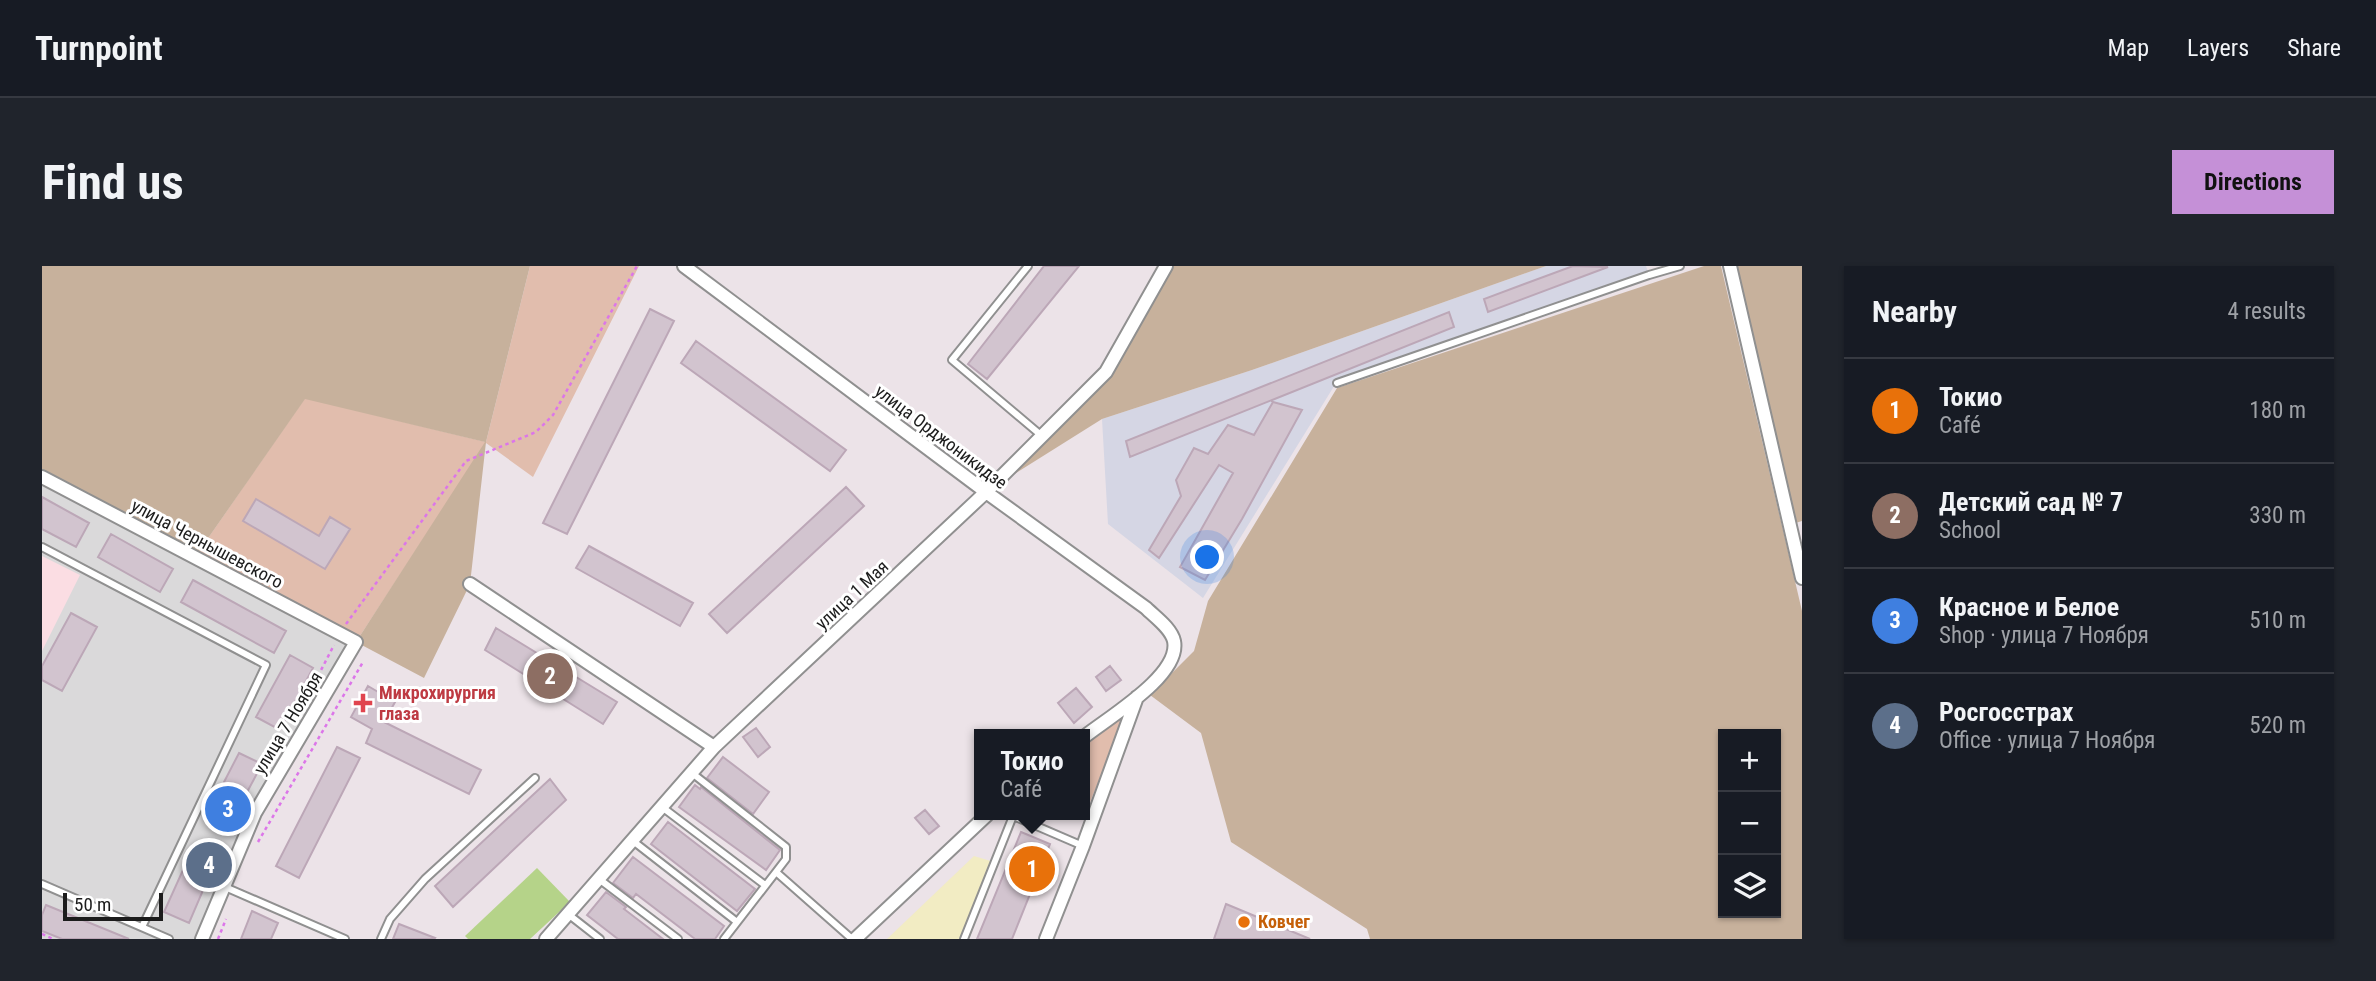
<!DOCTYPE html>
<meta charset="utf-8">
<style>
body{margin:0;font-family:"Roboto Condensed",sans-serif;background:#20242c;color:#f1f3f6}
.controls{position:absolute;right:21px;bottom:21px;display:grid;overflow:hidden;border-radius:0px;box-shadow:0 2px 5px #0004}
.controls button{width:63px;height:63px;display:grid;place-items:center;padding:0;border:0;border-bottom:2px solid #363941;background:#171b24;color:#f1f3f6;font:35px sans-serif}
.scale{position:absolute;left:21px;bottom:18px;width:100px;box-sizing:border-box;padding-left:7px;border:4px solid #1c1c1c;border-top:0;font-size:19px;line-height:24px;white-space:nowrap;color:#1c1c1c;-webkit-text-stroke:5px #fff;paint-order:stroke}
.you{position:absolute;left:1166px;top:292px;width:24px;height:24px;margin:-18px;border:5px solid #fff;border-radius:50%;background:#1a73e8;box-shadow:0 0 0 10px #1a73e833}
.badge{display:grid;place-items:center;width:46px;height:46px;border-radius:50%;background:#c590d7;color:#fff;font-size:23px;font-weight:700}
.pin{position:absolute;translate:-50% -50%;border:4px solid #fff;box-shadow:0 2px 7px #0006}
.popup{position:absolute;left:932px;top:463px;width:116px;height:91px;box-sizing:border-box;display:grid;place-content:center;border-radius:0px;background:#171b24;filter:drop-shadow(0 2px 5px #0005);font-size:23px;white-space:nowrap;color:#9ea1a6}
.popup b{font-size:26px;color:#f1f3f6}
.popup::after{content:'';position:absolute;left:50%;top:100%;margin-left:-14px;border:14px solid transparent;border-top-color:#171b24}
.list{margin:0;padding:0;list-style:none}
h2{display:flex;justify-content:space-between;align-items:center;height:91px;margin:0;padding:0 28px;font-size:30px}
h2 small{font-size:23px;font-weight:400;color:#9ea1a6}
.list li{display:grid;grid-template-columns:46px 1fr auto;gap:21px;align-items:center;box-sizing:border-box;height:105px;padding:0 28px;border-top:2px solid #363941}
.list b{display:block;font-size:26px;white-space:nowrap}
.list p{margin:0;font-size:23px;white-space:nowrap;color:#9ea1a6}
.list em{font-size:23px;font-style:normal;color:#9ea1a6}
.icon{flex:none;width:38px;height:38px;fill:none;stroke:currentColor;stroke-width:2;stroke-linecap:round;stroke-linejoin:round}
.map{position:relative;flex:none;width:1760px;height:673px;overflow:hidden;border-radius:0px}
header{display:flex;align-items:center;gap:42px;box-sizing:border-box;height:98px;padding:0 35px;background:#171b24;border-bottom:2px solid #363941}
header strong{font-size:33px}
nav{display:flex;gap:38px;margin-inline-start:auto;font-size:24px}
.intro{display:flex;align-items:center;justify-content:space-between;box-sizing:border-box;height:168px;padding:0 42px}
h1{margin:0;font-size:49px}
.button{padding:18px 32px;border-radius:0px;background:#c590d7;color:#111;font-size:24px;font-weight:700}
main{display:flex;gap:42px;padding:0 42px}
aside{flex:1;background:#171b24;border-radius:0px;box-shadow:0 2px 5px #0004}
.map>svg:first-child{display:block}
</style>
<header>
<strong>Turnpoint</strong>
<nav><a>Map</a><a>Layers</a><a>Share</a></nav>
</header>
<div class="intro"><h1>Find us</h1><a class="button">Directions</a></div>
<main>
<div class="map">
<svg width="1760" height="673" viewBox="0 0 1760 673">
<rect width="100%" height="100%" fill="#ece3e8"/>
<path fill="#dad9da" d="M0 212 314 376 213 547 160 673H0Z"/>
<path fill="#d5d6e4" d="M1504 0H1604L1607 9 1294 117 1161 332 1066 258 1060 153 1210 104Z"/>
<path fill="#fbdde3" d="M0 290 38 309 0 385Z"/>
<path fill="#e1bdad" d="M488 0H597L491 211 444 177 314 376 153 291 263 132 444 176Z
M1087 442 1043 548V476Z"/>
<path fill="#c7b19c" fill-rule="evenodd" d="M0 0H488L444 176 428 318 382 412 314 376 443 176 263 133 153 291 0 211Z
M1124 0H1504L1210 104 1060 153 944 226 1064 106Z
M1662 0H1679L1760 345V673H1328L1325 663 1189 576 1159 467 1108 429 1152 385 1166 335 1295 122ZM1681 468H1734V647H1681Z
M1688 0H1760V255L1747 259Z"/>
<path fill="#f2ecc3" d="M932 590 952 596 922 673H845Z"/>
<path fill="#b5d389" d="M495 602 528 636 488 673H426L423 670Z"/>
<path fill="#d2c4cf" stroke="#bca7b7" stroke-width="2" d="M1002 0H1037L945 113 926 98Z
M1531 0 1566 1 1446 46 1442 33Z
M608 43 632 55 525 268 501 257Z
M1407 46 1412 61 1088 191 1084 175Z
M654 75 804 184 788 205 639 97Z
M1231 136 1260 144 1200 253 1163 314 1138 301 1191 207 1177 199 1117 292 1107 284 1139 230 1134 214 1152 182 1166 188 1186 159 1212 169Z
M804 221 822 240 685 367 667 348Z
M0 231 47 257 34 281 0 263Z
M214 233 277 270 288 251 308 263 283 303 201 255Z
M69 268 131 303 118 326 56 291Z
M547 280 651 337 638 360 534 302Z
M151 314 244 365 232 387 139 336Z
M29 347 55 361 20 425 0 414V400Z
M454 362 575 436 561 458 443 384Z
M248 389 271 402 238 464 214 451Z
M1068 400 1079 414 1064 425 1054 411Z
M326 420 353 436 342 456 439 504 427 528 324 477 330 463 309 451Z
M1034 422 1050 441 1032 457 1016 437Z
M714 462 728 481 716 491 701 471Z
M295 481 318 492 257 612 234 600Z
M197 487 220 498 187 560 165 549Z
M681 491 727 526 711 548 665 512Z
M508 513 524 534 411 641 393 620Z
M653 519 658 523 659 521 738 584 724 604 637 541Z
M883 544 897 560 887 568 873 552Z
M626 556 713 623 695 645 609 578Z
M979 566 1008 578 970 673H935Z
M150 584 174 594 147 657 122 646Z
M591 591 682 660 673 673H653L594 628 591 632 571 617Z
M564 626 584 641 582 643 621 673H576L545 649Z
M1184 638 1268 673H1172Z
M4 639 87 673H20L0 665V649Z
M210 645 236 657 229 673H199Z
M357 658 393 672 392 673H351Z"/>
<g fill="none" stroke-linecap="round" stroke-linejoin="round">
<g stroke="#909090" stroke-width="10">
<path id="service" d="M986 0 910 94 1000 170
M1295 117 1607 9 1638 0
M0 281 224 399 100 661
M650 507 744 581V593L734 606 810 673
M620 541 723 619
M969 549 1041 580
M591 575 695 656
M557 613 636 673
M0 618 127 673
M183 621 303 673
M526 648 558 673
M339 673 348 653 383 613 493 512
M682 673 734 606
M922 673 971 550"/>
</g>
<g stroke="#909090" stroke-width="16">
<path id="minor" d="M642 0 944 226 1104 342C1113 351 1129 362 1132 375 1139 409 1067 451 1042 471
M1688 0 1760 312
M0 211 314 376 213 547 160 673
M428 318 672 481
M504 673 672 481 944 226 1064 106 1124 0
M813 673 945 549
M1004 673 1041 580 1095 431"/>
</g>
<path stroke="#dc76e9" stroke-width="2.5" stroke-dasharray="3.5 3.5" stroke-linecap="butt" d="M304 358 424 195 494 166 511 149 595 0
M263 435 292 379
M216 576 321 396
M0 668 11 673
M176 673 184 653"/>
<use href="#service" stroke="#fff" stroke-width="6"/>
<use href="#minor" stroke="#fff" stroke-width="12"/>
</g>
<path fill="#e0444e" stroke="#fff" stroke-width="2.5" d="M317.5 426.5h7v7h7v7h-7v7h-7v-7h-7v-7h7z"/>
<circle fill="#e8710a" stroke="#fff" stroke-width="2.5" cx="1202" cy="656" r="7"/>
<g text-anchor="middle" stroke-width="6" stroke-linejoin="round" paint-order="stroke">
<g font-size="18" fill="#1c1c1c" stroke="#fff">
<text transform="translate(899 171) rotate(37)" y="6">улица Орджоникидзе</text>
<text transform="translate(165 278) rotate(28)" y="6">улица Чернышевского</text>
<text transform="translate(810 329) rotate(-43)" y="6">улица 1 Мая</text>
<text transform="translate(246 457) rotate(-59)" y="6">улица 7 Ноября</text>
</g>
<g font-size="18" font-weight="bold" fill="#be3a42" stroke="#fff" text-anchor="start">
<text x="337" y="433">Микрохирургия<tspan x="337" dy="21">глаза</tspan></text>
</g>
<g font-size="18" font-weight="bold" fill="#c56008" stroke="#fff" text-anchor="start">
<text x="1216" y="662">Ковчег</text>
</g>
</g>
</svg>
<div class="controls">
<button>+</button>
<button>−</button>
<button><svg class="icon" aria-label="layers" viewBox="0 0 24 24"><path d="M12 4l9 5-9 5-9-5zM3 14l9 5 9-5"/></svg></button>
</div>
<div class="scale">50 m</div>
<div class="you"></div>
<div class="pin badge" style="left:990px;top:603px;background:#e8710a">1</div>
<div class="popup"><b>Токио</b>Café</div>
<div class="pin badge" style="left:508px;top:410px;background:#8d6e63">2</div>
<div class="pin badge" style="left:186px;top:543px;background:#3f7fe0">3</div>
<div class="pin badge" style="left:167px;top:599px;background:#5c6f8a">4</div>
</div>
<aside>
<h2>Nearby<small>4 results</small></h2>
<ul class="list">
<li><span class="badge" style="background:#e8710a">1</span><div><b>Токио</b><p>Café</p></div><em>180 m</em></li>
<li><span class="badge" style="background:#8d6e63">2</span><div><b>Детский сад № 7</b><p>School</p></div><em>330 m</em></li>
<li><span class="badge" style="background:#3f7fe0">3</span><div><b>Красное и Белое</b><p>Shop · улица 7 Ноября</p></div><em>510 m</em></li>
<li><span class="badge" style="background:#5c6f8a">4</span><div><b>Росгосстрах</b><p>Office · улица 7 Ноября</p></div><em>520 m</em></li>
</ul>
</aside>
</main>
